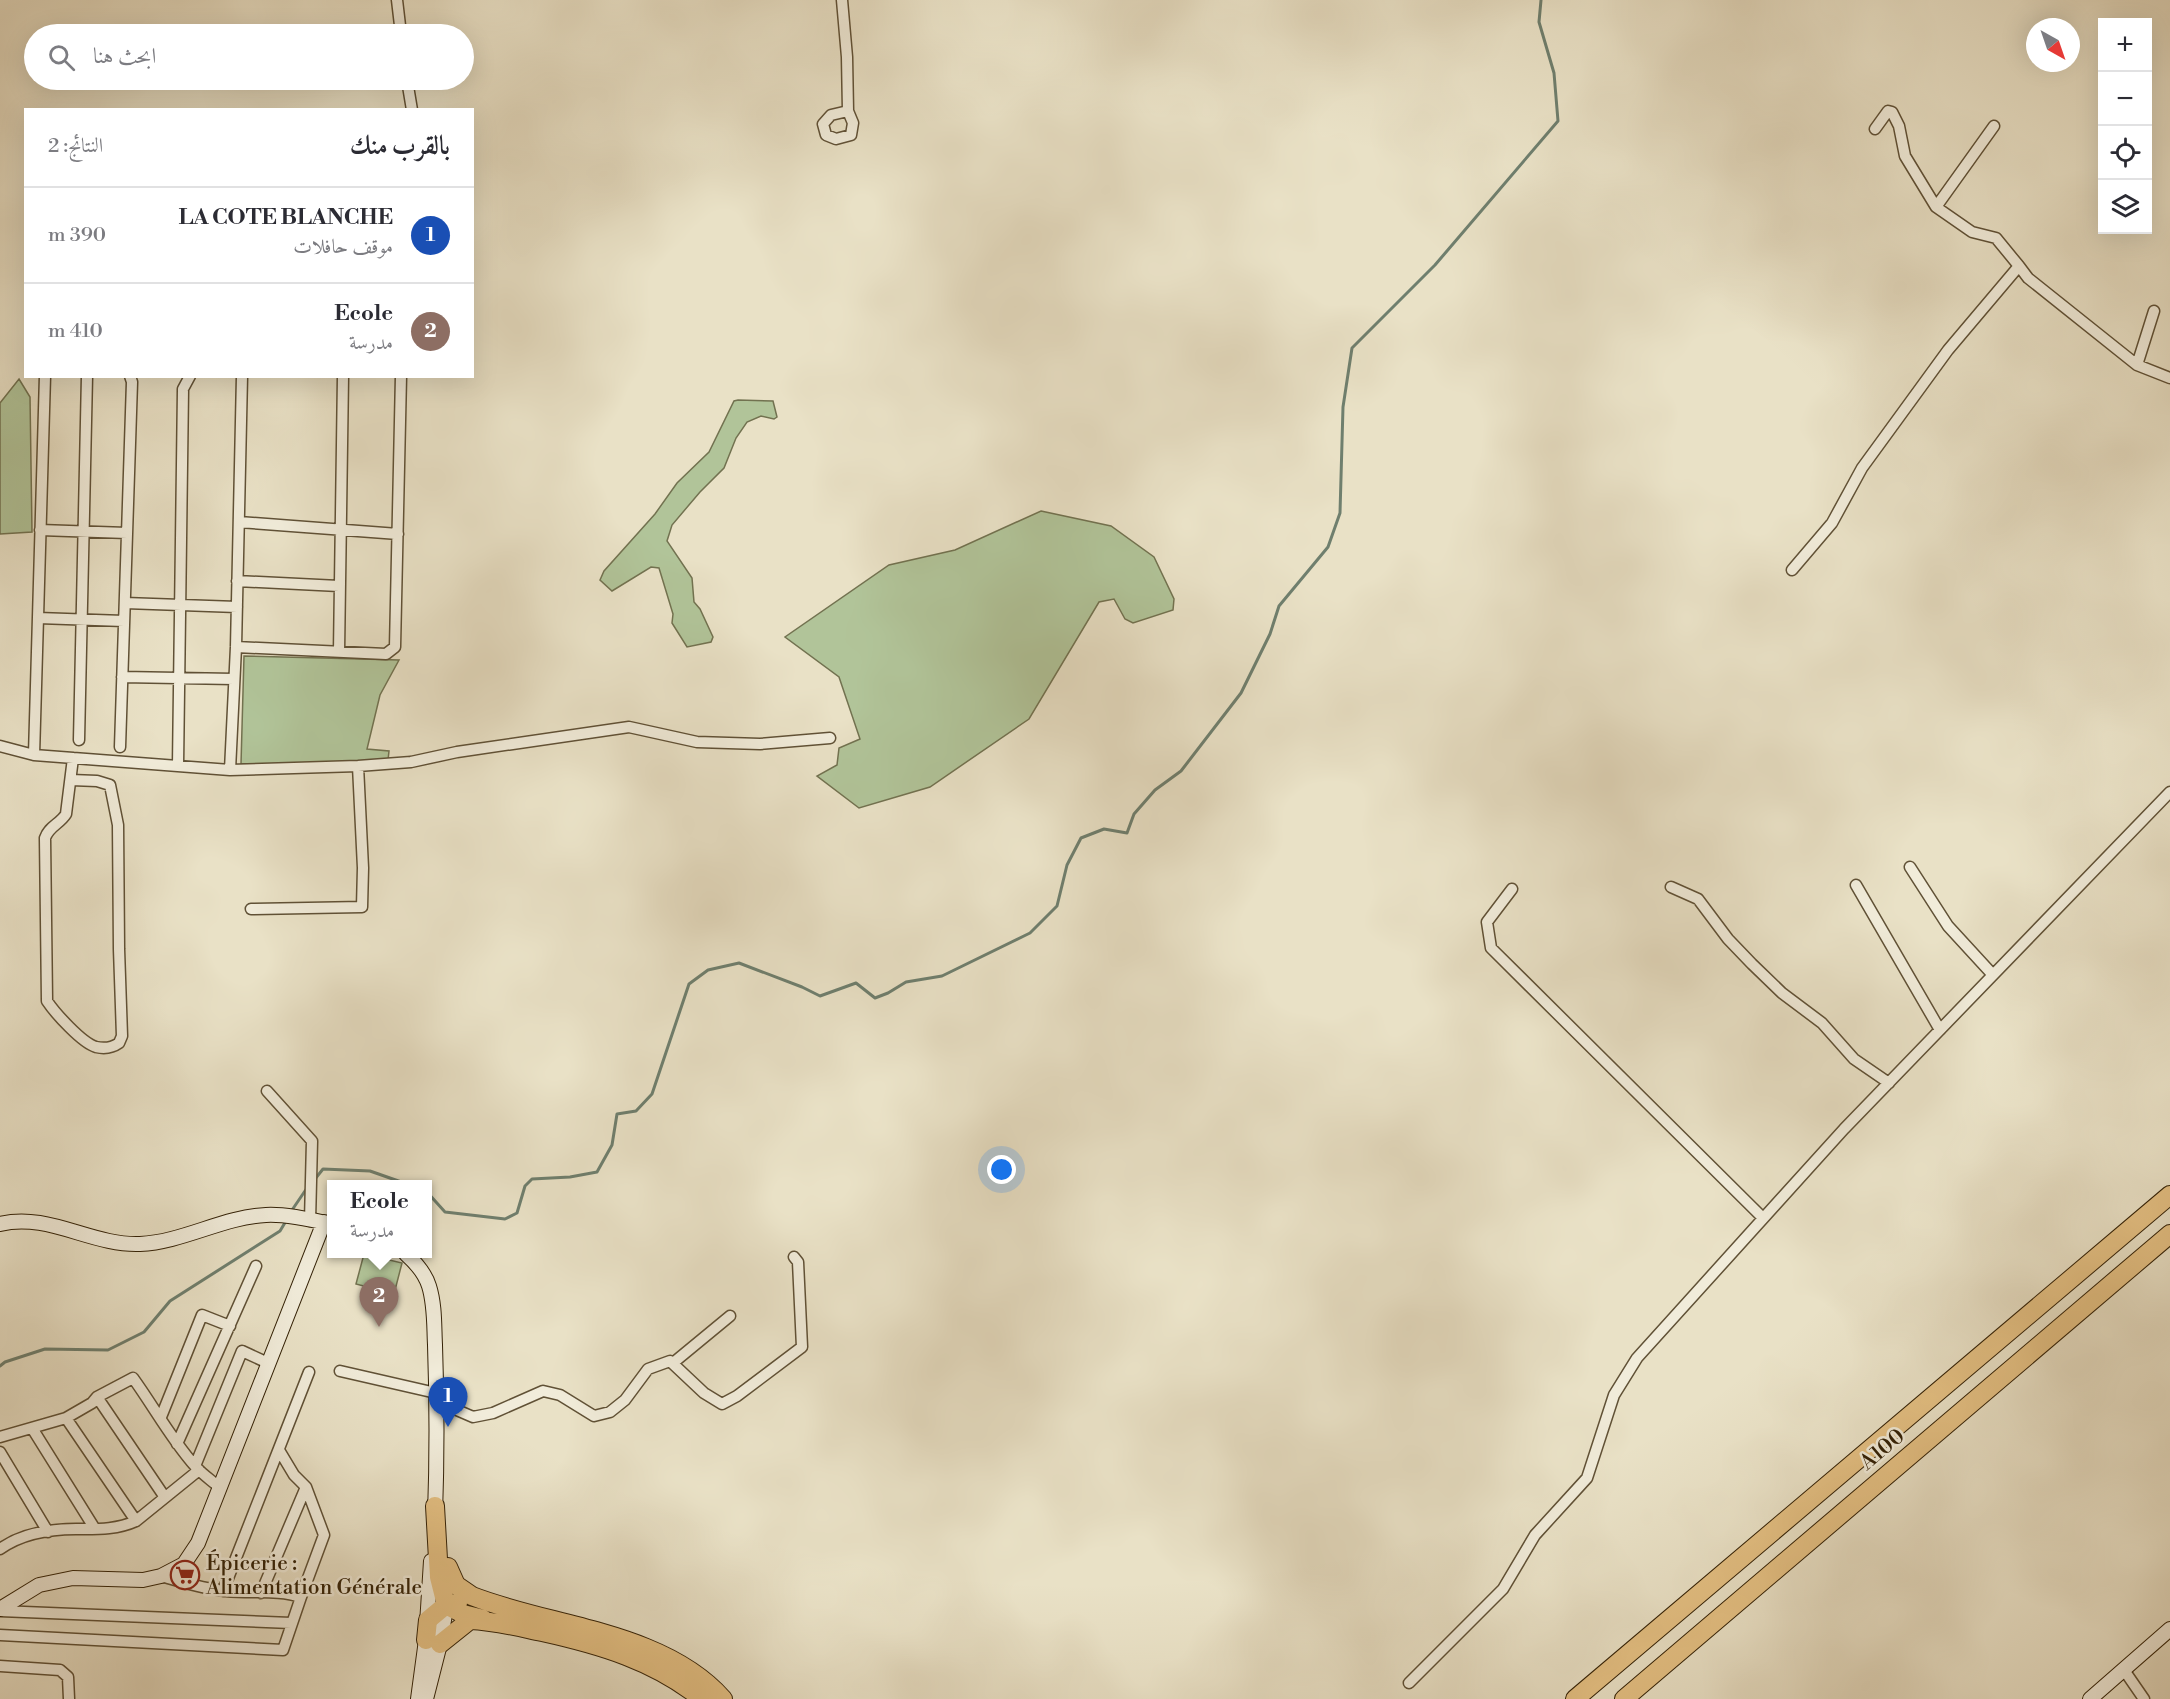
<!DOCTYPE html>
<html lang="ar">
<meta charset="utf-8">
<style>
body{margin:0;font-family:"Libre Bodoni",Amiri,serif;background:#f7f7f7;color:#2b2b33;direction:rtl}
.controls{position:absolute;right:18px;top:18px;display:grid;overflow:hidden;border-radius:0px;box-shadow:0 6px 24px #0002}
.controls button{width:54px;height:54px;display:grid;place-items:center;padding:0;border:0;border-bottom:2px solid #e1e1e2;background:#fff;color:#2b2b33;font:30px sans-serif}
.compass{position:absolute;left:2026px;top:18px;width:54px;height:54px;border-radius:50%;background:#fff;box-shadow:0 6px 24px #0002;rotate:140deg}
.you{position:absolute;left:1002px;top:1170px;width:21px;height:21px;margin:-15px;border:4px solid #fff;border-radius:50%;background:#1a73e8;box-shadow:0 0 0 9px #1a73e833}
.badge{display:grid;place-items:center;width:39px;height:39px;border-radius:50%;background:#0b8043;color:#fff;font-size:20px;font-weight:700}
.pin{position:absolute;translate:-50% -50px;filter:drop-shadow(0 2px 3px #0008)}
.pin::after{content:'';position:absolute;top:32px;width:21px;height:18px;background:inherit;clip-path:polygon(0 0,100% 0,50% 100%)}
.popup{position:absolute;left:327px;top:1180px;width:105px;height:78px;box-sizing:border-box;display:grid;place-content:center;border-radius:0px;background:#fff;filter:drop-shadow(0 2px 4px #0005);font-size:20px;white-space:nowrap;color:#7c7c81}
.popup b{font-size:22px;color:#2b2b33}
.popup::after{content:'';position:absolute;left:50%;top:100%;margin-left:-12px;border:12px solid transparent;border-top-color:#fff}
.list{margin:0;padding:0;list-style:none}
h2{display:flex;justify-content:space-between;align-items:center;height:78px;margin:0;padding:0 24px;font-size:26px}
h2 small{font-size:20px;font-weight:400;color:#7c7c81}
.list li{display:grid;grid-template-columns:39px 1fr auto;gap:18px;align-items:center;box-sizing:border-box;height:96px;padding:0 24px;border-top:2px solid #e1e1e2}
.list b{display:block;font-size:22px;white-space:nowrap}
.list p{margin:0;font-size:20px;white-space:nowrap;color:#7c7c81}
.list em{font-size:20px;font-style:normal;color:#7c7c81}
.icon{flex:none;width:33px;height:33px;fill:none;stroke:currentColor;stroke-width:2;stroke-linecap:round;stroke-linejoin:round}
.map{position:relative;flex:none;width:2170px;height:1699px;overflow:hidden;direction:ltr}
.search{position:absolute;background:#fff;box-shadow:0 6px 24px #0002;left:24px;top:24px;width:450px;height:66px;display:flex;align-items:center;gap:15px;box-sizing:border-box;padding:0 21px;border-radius:33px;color:#7c7c81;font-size:22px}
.panel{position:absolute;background:#fff;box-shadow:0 6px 24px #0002;left:24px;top:108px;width:450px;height:270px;border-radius:0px;direction:rtl}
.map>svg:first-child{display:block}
</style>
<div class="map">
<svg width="2170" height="1699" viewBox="0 0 2170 1699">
<rect width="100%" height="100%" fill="#e9e1c6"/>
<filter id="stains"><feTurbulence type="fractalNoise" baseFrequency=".00333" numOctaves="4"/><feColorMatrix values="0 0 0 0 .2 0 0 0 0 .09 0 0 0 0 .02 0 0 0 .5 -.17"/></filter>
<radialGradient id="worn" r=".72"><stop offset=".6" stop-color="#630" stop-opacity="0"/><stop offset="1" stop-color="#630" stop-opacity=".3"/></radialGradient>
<path fill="#b1c499" stroke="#727250" stroke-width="1.5" d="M19 379 30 397 32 532 0 534V403Z
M738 400 773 401 777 417 774 419 761 416 747 422 736 438 724 468 700 492 672 525 667 541 692 578 694 602 700 609 713 637 711 642 687 647 672 623 673 614 659 568 651 567 612 591 600 580 604 571 655 514 677 483 709 452 734 401Z
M1041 511 1111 526 1154 557 1174 599 1173 610 1133 623 1125 619 1114 599 1099 602 1029 719 930 787 859 808 817 776 837 765 839 748 860 739 839 677 785 637 889 565 955 550Z
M244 656 399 660 380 695 367 749 389 751 388 760 358 763 241 764Z
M364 1254 402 1263 394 1294 356 1284Z"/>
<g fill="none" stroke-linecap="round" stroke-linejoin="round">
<path stroke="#6f7f6e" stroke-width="3" d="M315 1179 323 1169 370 1171 407 1184
M427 1192 445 1212 505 1219 517 1213 525 1186 532 1179 570 1177 597 1172 612 1145 617 1114 636 1111 652 1094 689 984 708 970 739 963 802 987 820 996 856 983 875 998 888 993 906 982 942 976 1030 933 1057 906 1067 865 1081 838 1104 829 1127 833 1134 814 1155 790 1181 771 1241 693 1270 634 1279 606 1328 547 1340 513 1343 407 1352 348 1435 265 1558 121 1554 73 1539 22 1541 0
M290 1213 307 1188
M0 1366 5 1362 45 1349 108 1350 144 1332 170 1301 280 1231 286 1221"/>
<g stroke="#605136" stroke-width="13">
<path id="street" d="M397 0 401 34
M842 0 847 57 848 111
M407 80 412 110
M848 111 853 123 851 135 836 139 826 135 823 124 831 115Z
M1875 129 1888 111 1892 112 1899 126 1905 156 1936 207 1972 232 1996 238 2019 266
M1936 207 1994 126
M2137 365 2154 311
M239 522 398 534
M40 530 127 533
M1792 570 1832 523 1862 468 1948 350 2019 266 2028 278 2137 365 2170 378
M237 581 339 586
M125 603 237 607
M38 618 124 621
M236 647 386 654 395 647 401 376
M339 652 343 376
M122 677 234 679
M79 740 87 376
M0 746 34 755 230 770 358 766 411 762 457 752 629 727 697 742 760 744 830 738
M120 747 132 382 130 376
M34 755 45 376
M178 766 183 389 190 376
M230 770 236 647 242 376
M71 780 97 781 110 785 118 825 119 949 122 1036 119 1043C112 1048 105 1049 96 1047 82 1043 55 1013 47 1001L45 838C49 826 60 824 66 814L73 758
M1910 867 1948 926 1993 975
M1856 885 1940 1030
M1671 887 1698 899 1728 939 1752 964 1782 993 1822 1023 1854 1059 1889 1083
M1512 889 1487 922 1491 948 1763 1218
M251 909 362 907 363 868 358 766
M267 1091 312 1141 310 1221
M673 1363 730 1316
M340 1371 436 1393
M97 1397 164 1496
M436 1401 473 1417 493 1413 543 1391 560 1395 594 1416 610 1412 625 1400 648 1369 670 1361 704 1393 722 1404 737 1396 802 1347 798 1262 794 1257
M161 1417 202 1315 230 1326
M66 1418 136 1521
M32 1428 95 1529
M0 1437 66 1418 92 1403 97 1397 133 1378C154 1407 171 1439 195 1466 202 1474 211 1480 219 1487
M177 1444 256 1266
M279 1450 294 1475 306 1487 324 1535 301 1597
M0 1452 48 1532
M195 1466 242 1351 268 1363
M0 1549C21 1534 50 1529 76 1529 97 1529 116 1530 136 1521L199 1470
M223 1591 309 1372
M261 1593 306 1487
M0 1611 291 1623
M0 1635 283 1650 301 1597C277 1589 251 1594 226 1591 203 1589 182 1582 161 1576
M0 1666 60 1670 68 1677 69 1699
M2124 1670 2144 1699
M1409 1683 1503 1589 1535 1535 1587 1478 1614 1395 1637 1358 1844 1129 2170 792"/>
</g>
<g stroke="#332106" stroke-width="16">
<path id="secondary" d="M0 1224C48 1212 92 1246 140 1244 183 1242 223 1217 266 1215 282 1214 313 1220 330 1224
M406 1254C416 1263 425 1273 429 1286 435 1305 434 1326 435 1345 437 1402 437 1459 435 1515
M0 1609 39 1585 73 1578 143 1580 161 1576 184 1564 198 1543 324 1222
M418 1699 426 1640 431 1561
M426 1699 440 1644 447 1602
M2090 1699 2170 1629"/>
</g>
<g stroke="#332106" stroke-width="20">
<path id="highway" d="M435 1506 439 1577 446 1605 463 1614 483 1619
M448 1567 456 1585 472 1596C551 1627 663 1631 723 1699
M426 1640 428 1620 446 1605 458 1603
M440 1644 470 1620C495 1621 518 1627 542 1632 601 1645 655 1661 702 1699
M1575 1699 2170 1195
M1624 1699 2170 1234"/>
</g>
<use href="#street" stroke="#f1ecda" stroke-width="10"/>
<use href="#secondary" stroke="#f1ecda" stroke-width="14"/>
<use href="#highway" stroke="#e4c083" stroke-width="18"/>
</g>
<defs>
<g id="supermarket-ring" transform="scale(1.5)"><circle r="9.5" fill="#f1ecda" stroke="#8f2418" stroke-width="1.5"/><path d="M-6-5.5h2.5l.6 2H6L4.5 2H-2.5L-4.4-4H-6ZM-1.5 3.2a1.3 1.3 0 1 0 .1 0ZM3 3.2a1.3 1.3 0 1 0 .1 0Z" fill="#8f2418"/></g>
</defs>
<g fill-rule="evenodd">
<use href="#supermarket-ring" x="185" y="1575"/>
</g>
<g text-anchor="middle" stroke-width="5" stroke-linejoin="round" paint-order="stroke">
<g font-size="21" fill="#332106" stroke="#f1ecda">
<text transform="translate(1882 1449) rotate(-40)" y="7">A100</text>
</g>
<g font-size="21" fill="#332106" stroke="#f1ecda" text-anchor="start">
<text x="206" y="1570">Épicerie :<tspan x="206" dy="24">Alimentation Générale</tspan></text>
</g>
</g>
<rect width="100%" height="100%" filter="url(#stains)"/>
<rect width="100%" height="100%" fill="url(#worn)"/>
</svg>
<div class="controls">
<button>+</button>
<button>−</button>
<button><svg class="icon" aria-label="locate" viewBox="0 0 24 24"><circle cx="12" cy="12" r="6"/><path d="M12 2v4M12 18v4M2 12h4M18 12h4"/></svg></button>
<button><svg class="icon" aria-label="layers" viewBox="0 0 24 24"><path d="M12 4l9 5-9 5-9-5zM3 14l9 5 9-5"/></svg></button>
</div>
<svg class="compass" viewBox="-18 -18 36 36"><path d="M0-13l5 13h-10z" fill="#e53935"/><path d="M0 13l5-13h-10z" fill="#7c7c81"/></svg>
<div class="you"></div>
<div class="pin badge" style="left:448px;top:1427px;background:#1a4fb4">1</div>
<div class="pin badge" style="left:379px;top:1327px;background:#8d6e63">2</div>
<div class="popup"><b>Ecole</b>مدرسة</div>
<div class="search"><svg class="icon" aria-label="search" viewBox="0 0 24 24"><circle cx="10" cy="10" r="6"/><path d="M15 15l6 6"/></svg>ابحث هنا</div>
<section class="panel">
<h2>بالقرب منك<small>النتائج: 2</small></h2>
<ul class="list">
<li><span class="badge" style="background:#1a4fb4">1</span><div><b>LA COTE BLANCHE</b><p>موقف حافلات</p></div><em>390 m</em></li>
<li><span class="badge" style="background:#8d6e63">2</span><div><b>Ecole</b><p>مدرسة</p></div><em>410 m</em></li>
</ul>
</section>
</div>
